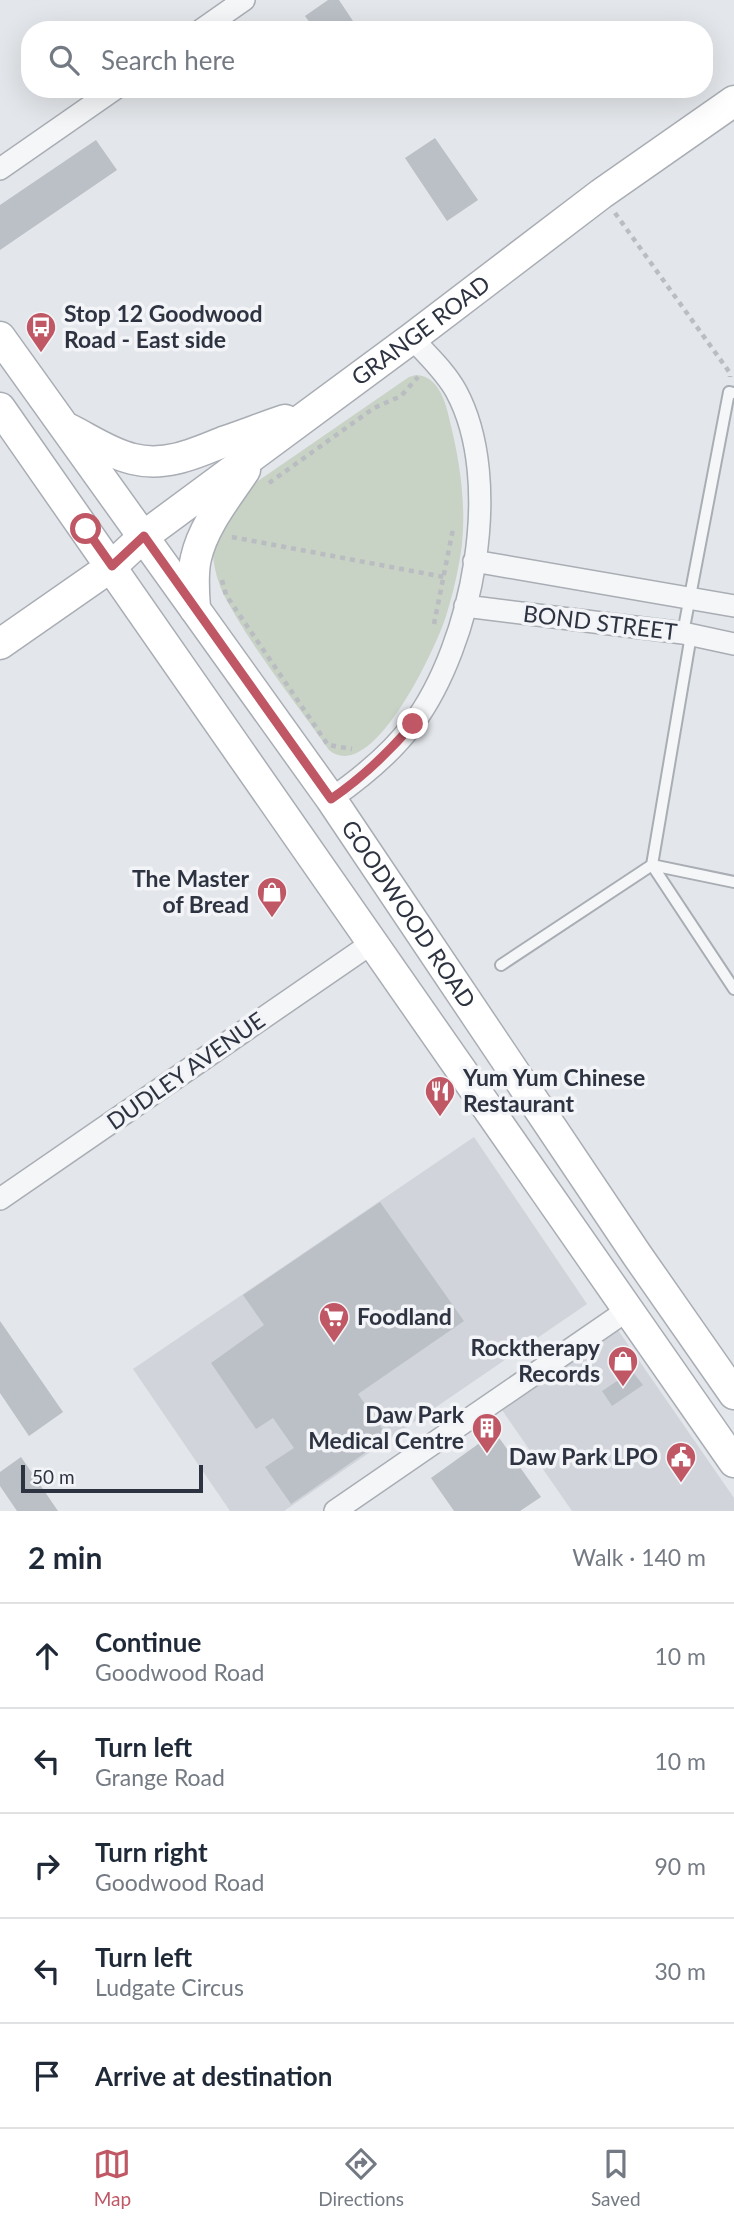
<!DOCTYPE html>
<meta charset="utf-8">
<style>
body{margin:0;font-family:Lato,sans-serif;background:#f2f2f3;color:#1f2937}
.scale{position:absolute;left:21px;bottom:18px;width:182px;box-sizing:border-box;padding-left:7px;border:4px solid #2d3340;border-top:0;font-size:19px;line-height:24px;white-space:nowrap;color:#2d3340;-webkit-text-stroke:5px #f3f4f7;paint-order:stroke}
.stop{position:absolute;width:21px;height:21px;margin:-16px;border:5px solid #c05765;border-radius:50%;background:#fff}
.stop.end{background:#c05765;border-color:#fff;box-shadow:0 2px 7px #0008}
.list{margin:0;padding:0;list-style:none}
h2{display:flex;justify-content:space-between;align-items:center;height:91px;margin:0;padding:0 28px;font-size:30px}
h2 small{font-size:23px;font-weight:400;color:#747a83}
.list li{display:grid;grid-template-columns:46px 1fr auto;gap:21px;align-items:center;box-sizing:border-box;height:105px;padding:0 28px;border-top:2px solid #e0e1e3}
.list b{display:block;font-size:26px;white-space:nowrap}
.list p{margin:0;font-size:23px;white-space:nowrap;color:#747a83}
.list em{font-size:23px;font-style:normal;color:#747a83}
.icon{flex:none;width:38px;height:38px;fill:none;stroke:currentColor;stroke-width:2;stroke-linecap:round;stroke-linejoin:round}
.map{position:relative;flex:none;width:734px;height:1511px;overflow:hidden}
.search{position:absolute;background:#fff;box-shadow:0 7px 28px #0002;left:21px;right:21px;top:21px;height:77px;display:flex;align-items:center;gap:18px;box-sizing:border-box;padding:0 24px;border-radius:28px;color:#747a83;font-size:26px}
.sheet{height:616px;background:#fff}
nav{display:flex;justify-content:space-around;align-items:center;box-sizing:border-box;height:98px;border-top:2px solid #e0e1e3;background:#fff;font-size:19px;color:#747a83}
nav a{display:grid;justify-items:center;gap:4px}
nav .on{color:#c05765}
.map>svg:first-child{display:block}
</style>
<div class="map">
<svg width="734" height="1511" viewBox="0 0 734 1511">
<rect width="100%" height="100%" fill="#e3e6ea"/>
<path fill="#d1d5db" d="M474 1137 587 1304 284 1511H230L133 1369Z
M618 1330 734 1498V1511H572L502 1410Z"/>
<path fill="#c8d2c5" d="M416 375C439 376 446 403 450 422 460 462 466 503 462 544 459 568 453 594 446 616 436 648 372 786 329 750 294 700 255 652 226 599 219 586 213 567 213 552 214 530 242 496 258 481L409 377Z"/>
<path fill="#bbbfc6" d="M328 0H339L359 30H315L305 16Z
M435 138 478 200 447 221 405 158Z
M96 140 117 170 0 250V205Z
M380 1202 464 1321 358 1394 388 1437 291 1504 265 1467 294 1448 273 1418 256 1429 211 1363 264 1325 243 1295Z
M0 1321 63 1412 29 1436 0 1393Z
M632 1371 643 1385 612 1406 602 1391Z
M495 1432 541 1497 520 1511H454L431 1478Z
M21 1457 58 1511H17L0 1486V1472Z"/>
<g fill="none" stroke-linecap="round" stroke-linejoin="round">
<g stroke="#a9adb4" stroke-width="14">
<path id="lane" d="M683 633 729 392 734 393
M734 882 652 865 734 989
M501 965 652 865 691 635"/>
</g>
<g stroke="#a9adb4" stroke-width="24">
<path id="street" d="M201 30 244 0
M0 169 115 89
M474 561 734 606
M465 606 683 633 734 644
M331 799C361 778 391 754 413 724 472 645 505 481 456 391 445 371 427 355 412 338
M0 1199 372 943
M335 1511 629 1309"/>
</g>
<g stroke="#a9adb4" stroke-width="33">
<g id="secondary">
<path id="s1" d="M0 337 331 799 637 1255 734 1394"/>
<path d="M0 408 734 1462"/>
<path d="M69 429C89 439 111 454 133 459 165 467 194 454 223 442 244 435 264 427 285 420"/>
<path d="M195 609C194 592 192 574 196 558 203 526 227 497 245 470"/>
<path id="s2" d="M0 644 112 566 144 536 412 338 601 194 734 101"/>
</g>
</g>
<path stroke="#b9bcc1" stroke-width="4.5" stroke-dasharray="5 5" stroke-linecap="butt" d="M615 213 730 373V377
M269 483 374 408 401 396 418 377
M232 537 444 577
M222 580 226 595 328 745 352 749
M434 624 453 529H456"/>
<use href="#lane" stroke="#f5f6f8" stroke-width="10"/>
<use href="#street" stroke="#f5f6f8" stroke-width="21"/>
<use href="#secondary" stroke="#fff" stroke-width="30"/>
</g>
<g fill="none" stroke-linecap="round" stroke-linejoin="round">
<path stroke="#c05765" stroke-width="9" d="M86 529 112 566 144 536 331 799C362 778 388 753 413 724"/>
</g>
<defs>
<g id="bus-pin" transform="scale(1.575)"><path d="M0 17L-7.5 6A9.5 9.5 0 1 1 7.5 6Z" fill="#c05765" stroke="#f3f4f7"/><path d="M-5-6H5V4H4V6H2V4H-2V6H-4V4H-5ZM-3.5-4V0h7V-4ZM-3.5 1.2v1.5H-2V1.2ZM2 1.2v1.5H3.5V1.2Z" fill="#fff"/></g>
<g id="shop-pin" transform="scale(1.575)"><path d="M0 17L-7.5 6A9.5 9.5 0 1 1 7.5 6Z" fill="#c05765" stroke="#f3f4f7"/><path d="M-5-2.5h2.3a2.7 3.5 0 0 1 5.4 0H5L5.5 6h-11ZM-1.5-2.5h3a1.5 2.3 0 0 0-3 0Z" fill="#fff"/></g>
<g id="restaurant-pin" transform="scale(1.575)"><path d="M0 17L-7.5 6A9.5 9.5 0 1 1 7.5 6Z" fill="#c05765" stroke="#f3f4f7"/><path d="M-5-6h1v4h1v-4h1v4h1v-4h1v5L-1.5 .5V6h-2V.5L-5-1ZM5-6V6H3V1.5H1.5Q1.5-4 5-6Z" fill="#fff"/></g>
<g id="supermarket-pin" transform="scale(1.575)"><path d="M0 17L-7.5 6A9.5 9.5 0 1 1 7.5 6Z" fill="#c05765" stroke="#f3f4f7"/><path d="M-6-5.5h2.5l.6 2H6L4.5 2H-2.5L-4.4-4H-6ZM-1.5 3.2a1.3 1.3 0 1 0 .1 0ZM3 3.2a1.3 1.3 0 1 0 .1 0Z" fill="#fff"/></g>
<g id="building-pin" transform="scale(1.575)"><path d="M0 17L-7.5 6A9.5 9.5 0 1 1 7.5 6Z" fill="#c05765" stroke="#f3f4f7"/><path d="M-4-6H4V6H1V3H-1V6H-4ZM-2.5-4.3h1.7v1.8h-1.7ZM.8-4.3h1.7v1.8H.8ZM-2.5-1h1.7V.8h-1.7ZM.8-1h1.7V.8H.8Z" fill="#fff"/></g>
<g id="civic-pin" transform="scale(1.575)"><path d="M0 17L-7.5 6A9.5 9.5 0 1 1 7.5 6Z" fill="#c05765" stroke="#f3f4f7"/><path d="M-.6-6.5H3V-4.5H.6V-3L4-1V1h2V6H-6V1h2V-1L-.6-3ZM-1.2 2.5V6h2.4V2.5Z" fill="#fff"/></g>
</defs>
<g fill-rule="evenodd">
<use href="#bus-pin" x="41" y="327"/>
<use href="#shop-pin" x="272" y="892"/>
<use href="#restaurant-pin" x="440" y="1091"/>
<use href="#supermarket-pin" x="334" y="1317"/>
<use href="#shop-pin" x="623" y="1361"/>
<use href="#building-pin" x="487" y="1428"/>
<use href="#civic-pin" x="681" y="1457"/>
</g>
<g text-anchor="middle" stroke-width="7" stroke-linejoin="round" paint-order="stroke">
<g font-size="23" font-weight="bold" fill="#2d3340" stroke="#f3f4f7" text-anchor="end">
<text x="64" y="322" text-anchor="start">Stop 12 Goodwood<tspan x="64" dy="26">Road - East side</tspan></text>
<text x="249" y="887">The Master<tspan x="249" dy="26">of Bread</tspan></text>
<text x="463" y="1086" text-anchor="start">Yum Yum Chinese<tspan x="463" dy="26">Restaurant</tspan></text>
<text x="357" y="1325" text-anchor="start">Foodland</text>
<text x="600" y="1356">Rocktherapy<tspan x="600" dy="26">Records</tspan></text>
<text x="464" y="1423">Daw Park<tspan x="464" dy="26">Medical Centre</tspan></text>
<text x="658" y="1465">Daw Park LPO</text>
</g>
<g font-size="23" fill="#2d3340" stroke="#f3f4f7">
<text dy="8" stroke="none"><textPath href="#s2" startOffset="525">GRANGE ROAD</textPath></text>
<text transform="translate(600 623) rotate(7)" y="8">BOND STREET</text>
<text dy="8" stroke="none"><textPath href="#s1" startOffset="707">GOODWOOD ROAD</textPath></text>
<text transform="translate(186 1071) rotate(-35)" y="8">DUDLEY AVENUE</text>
</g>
</g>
</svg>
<div class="scale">50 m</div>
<div class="stop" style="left:86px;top:529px"></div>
<div class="stop end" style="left:413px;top:724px"></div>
<div class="search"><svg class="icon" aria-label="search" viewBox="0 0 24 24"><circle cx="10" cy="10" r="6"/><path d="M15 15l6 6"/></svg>Search here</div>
</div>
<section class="sheet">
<h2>2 min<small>Walk · 140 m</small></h2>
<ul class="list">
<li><svg class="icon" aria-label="ahead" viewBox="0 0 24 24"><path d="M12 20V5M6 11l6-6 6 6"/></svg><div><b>Continue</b><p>Goodwood Road</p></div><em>10 m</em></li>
<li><svg class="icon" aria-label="left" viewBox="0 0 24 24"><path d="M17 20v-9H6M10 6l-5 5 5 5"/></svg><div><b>Turn left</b><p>Grange Road</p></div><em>10 m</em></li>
<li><svg class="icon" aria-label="right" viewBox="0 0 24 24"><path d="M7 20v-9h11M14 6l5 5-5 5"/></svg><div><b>Turn right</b><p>Goodwood Road</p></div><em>90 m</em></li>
<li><svg class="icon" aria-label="left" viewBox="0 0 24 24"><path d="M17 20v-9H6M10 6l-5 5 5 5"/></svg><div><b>Turn left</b><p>Ludgate Circus</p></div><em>30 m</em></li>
<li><svg class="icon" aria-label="arrive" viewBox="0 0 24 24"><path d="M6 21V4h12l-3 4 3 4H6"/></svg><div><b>Arrive at destination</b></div></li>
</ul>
</section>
<nav>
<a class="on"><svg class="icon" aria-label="map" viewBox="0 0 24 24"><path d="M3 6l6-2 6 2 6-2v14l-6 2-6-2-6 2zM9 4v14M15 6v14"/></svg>Map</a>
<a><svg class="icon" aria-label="directions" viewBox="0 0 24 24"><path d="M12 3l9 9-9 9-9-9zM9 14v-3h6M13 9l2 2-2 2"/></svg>Directions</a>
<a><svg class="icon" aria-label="saved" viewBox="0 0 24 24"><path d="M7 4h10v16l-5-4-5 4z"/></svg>Saved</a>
</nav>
